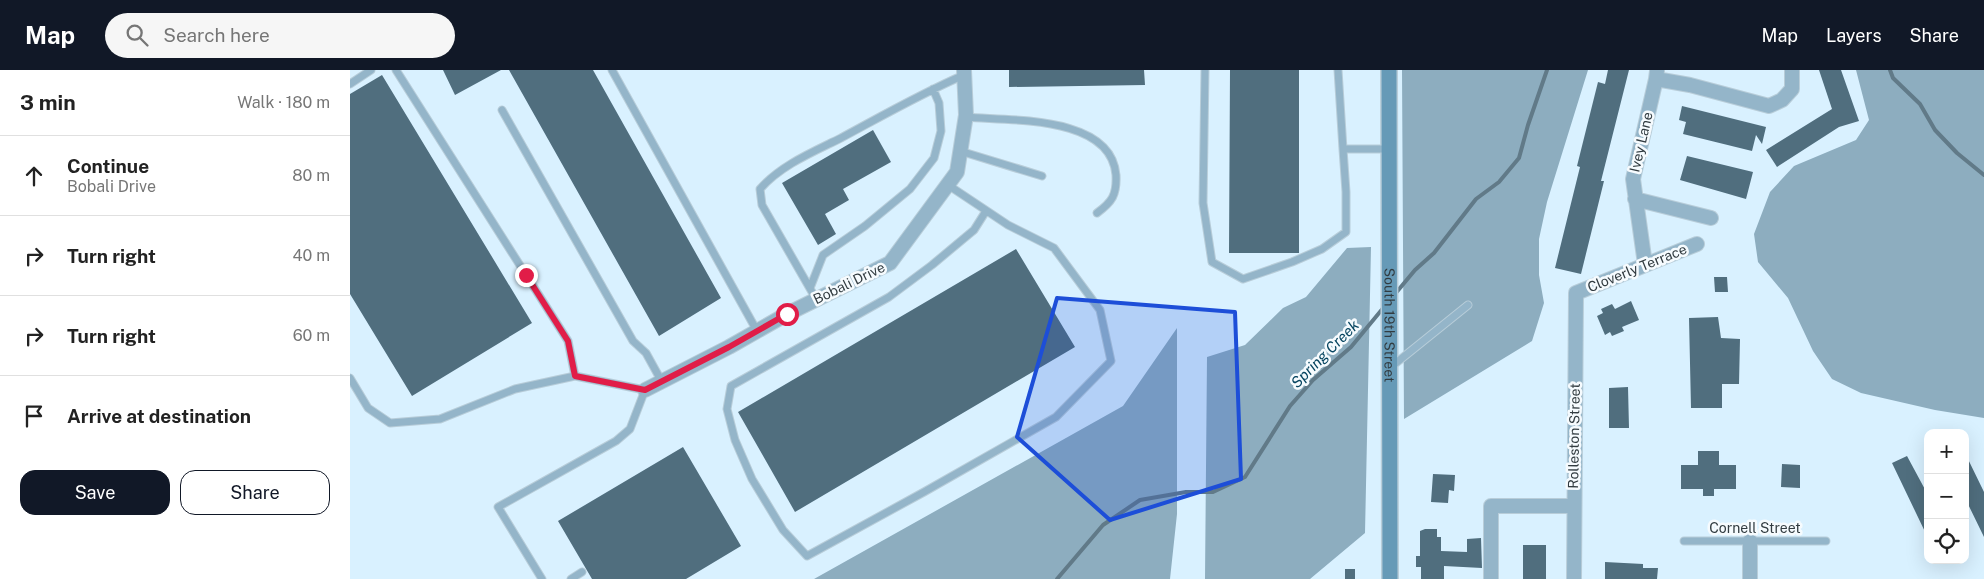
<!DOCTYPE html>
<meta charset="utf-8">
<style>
body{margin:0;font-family:"Public Sans",sans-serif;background:#f6f6f6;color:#222}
.controls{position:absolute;right:15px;bottom:15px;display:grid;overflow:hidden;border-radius:10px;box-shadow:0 5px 20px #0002}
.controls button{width:45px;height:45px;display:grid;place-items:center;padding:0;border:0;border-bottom:1px solid #e0e0e0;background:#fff;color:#222;font:25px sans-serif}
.stop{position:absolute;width:15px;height:15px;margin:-11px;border:4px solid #e11d48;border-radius:50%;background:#fff}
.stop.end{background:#e11d48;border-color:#fff;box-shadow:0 1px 5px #0008}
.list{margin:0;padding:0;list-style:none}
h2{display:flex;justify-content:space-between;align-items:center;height:65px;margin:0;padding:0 20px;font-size:21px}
h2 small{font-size:16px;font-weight:400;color:#767676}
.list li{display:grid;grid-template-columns:32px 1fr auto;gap:15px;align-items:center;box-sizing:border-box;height:80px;padding:0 20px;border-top:1px solid #e0e0e0}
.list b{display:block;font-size:19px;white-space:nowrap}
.list p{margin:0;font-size:16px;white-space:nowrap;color:#767676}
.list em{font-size:16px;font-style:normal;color:#767676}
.actions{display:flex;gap:10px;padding:15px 20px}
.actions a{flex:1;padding:11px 0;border:1px solid #111827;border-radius:15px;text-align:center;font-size:18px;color:#111827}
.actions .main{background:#111827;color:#fff}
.icon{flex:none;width:28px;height:28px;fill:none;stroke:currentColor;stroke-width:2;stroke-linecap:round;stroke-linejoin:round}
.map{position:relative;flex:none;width:1634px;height:509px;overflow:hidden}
header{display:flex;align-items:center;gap:30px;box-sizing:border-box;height:70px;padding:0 25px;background:#111827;color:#fff}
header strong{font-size:24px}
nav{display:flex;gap:28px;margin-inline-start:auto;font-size:18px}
.search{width:350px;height:45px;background:#f6f6f6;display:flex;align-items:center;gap:12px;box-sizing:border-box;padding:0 18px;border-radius:28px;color:#767676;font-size:19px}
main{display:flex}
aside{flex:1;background:#fff}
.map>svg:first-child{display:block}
</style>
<header>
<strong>Map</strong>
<div class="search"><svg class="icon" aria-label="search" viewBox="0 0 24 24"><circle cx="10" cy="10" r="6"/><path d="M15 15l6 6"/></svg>Search here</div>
<nav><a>Map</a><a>Layers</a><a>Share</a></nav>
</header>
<main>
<aside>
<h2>3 min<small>Walk · 180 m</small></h2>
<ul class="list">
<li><svg class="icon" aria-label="ahead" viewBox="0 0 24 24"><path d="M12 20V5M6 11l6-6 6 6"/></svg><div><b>Continue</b><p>Bobali Drive</p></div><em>80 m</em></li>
<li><svg class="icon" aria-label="right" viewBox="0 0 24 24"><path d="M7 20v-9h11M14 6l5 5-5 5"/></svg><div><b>Turn right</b></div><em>40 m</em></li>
<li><svg class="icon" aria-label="right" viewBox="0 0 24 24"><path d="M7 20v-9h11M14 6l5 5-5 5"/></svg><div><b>Turn right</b></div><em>60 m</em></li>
<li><svg class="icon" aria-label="arrive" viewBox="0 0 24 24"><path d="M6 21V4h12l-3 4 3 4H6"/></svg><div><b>Arrive at destination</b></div></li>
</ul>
<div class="actions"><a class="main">Save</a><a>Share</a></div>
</aside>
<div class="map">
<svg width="1634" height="509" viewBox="0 0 1634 509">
<rect width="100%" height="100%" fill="#d9f1ff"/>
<path fill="#8dadbf" d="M1052 0H1238L1197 132 1189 169V205L1194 233 1182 271 1054 349Z
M1506 0H1634V348L1585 340 1511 323 1482 309 1463 281 1438 228 1408 192 1404 164 1420 122 1444 96 1506 70 1519 50Z
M1021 177 1015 463 960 509H855L857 287 895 275 933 238 956 227 997 178Z
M827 258V444L820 509H464L773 336Z"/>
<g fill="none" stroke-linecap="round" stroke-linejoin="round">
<path stroke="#617a88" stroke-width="4" d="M1540 0 1543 8 1570 34 1585 60 1607 83 1634 105
M1045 224 1065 200 1084 183 1126 129 1149 112 1169 88 1178 55 1197 0
M707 509 753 455 790 430 836 422H863L895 407 940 336 963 310 1001 277 1034 237"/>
</g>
<path fill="#506e7e" d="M93 0H151L105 25Z
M159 0H243L371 228 309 266Z
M659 0H794L795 15 659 17Z
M880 0H949V183H879Z
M1258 0H1279L1251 111H1254L1231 204 1205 198 1230 97 1227 96 1248 12 1255 14Z
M1469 0H1491L1509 51 1489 57 1427 97 1416 80 1482 39Z
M32 5 182 253 62 326 0 224V24Z
M1332 36 1416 57 1412 74 1406 65 1402 81 1333 64 1336 52 1329 50Z
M523 60 541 92 493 119 499 130 475 144 486 164 468 175 432 113Z
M1337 86 1403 102 1396 129 1330 110Z
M666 179 725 277 445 442 388 342Z
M1364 207H1377L1378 222H1365Z
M1281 231 1289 250 1272 257 1274 261 1262 266 1260 262 1255 265 1247 246 1253 243 1251 239 1262 234 1265 239Z
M1368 247 1371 268 1390 269 1389 314H1372V338H1341L1339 248Z
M1278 317 1279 358H1259V318Z
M333 377 391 476 336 509H242L208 451Z
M1348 381H1369V395H1386V419H1364V426H1353V419H1331V395H1348Z
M1615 383 1634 422V467L1615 428Z
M1557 386 1578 425V468L1542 393Z
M1432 394 1450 395V418L1431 417Z
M1083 404 1105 405 1104 421 1099 420 1098 433 1081 432Z
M1075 459H1087V467H1091V481L1117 482V469L1131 468 1132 498 1094 496V509H1071V497H1066V486H1070V461Z
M1173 475H1196V509H1173Z
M1255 492 1293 494V498H1308L1307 509H1255Z
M995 499H1005V509H995Z"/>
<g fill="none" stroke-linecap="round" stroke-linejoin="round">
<g stroke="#b8cdd9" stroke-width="9">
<path id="lane" d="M46 0 218 271 225 306
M262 0 407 261
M855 0 853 133 862 192 893 209 942 192 972 179 996 162V122L993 79
M988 0 993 79H1039
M0 14 21 0
M152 40 283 271 296 283 312 312
M616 47C660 51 761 45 766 105 767 125 762 132 747 143
M610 81 692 106
M598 115 658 155 704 178 750 240 761 291 706 347 574 422 457 486 433 460 402 409 385 370 377 339 381 316 539 227 582 195 624 160 636 141
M460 218 473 185 515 156 560 119 584 88 591 61 589 33 583 19
M466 229 412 135 410 119C431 95 463 82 491 68 532 46 572 23 614 5
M1041 297 1118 235
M0 308 18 338 40 353 90 349 165 319 225 306 295 320 280 359 266 371 148 437 192 509
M1334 471H1476
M221 509 232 502"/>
</g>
<g stroke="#b8cdd9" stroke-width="16">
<path id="street" d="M1307 1 1306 9 1340 15 1419 36 1432 30 1442 19V0
M1285 129 1361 148
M1295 194 1283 109 1306 9
M295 320 379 277 437 244 540 193 607 102 616 45 614 0
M1400 471V509
M1141 509V436H1224
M1224 509 1226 223 1347 174"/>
</g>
<g stroke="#b8cdd9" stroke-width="18">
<g id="secondary">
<path id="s1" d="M1039 0 1040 509"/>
</g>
</g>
<use href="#lane" stroke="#94b5c9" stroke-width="7"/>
<use href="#street" stroke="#94b5c9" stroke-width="14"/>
<use href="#secondary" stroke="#669ab7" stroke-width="15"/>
</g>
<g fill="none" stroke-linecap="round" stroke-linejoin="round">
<path stroke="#e11d48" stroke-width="6" d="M176 205 218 271 225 306 295 320 379 277 437 244"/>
</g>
<path fill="#1d4ed8" fill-opacity="0.2" stroke="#1d4ed8" stroke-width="4" stroke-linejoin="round" d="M707 228 885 242 891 409 760 450 667 367Z"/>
<g text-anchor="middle" stroke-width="5" stroke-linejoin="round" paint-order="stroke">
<g font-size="14" fill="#323c41" stroke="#f6fbfe">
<text transform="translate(1291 72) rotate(-77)" y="5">Ivey Lane</text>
<text transform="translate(1287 198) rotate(-22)" y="5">Cloverly Terrace</text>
<text transform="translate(499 213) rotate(-26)" y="5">Bobali Drive</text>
<text dy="5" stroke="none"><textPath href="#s1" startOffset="255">South 19th Street</textPath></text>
<text transform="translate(1224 366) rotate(-89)" y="5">Rolleston Street</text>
<text x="1405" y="463">Cornell Street</text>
</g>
<g font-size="15" font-style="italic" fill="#074560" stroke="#f6fbfe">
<text transform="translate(975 284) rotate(-45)" y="5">Spring Creek</text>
</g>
</g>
</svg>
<div class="controls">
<button>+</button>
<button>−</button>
<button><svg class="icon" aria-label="locate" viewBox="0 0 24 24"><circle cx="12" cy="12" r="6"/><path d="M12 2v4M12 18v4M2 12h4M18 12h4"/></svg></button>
</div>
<div class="stop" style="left:437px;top:244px"></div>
<div class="stop end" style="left:176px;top:205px"></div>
</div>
</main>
